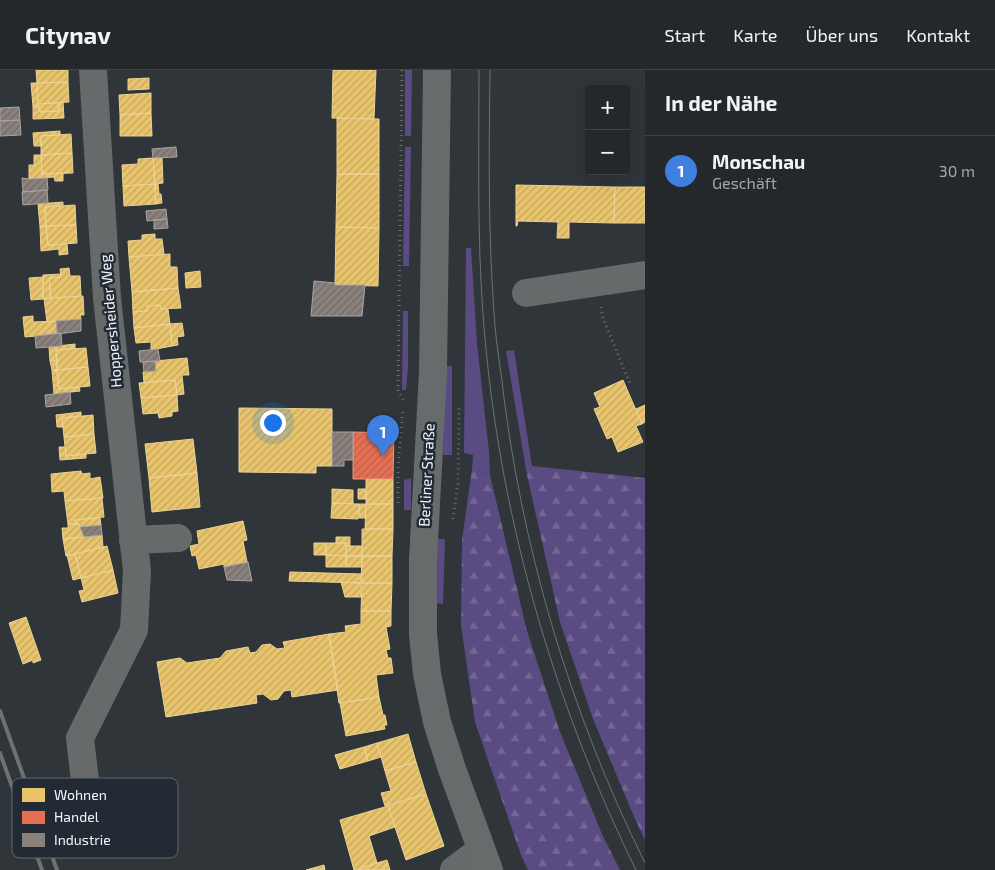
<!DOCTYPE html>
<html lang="de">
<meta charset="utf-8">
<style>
body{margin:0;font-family:"Exo 2",sans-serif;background:#303437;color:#f1f3f6}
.controls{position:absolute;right:15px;top:15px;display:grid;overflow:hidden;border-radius:5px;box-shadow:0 5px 20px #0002}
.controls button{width:45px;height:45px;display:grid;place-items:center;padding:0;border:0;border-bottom:1px solid #414447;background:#24282b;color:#f1f3f6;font:25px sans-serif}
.you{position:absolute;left:272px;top:352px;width:18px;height:18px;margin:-12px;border:4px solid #fff;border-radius:50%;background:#1a73e8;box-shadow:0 0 0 8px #1a73e833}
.badge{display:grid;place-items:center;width:32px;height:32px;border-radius:50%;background:#adb2b7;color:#fff;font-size:16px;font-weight:700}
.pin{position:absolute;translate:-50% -41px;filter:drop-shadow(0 1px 2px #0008)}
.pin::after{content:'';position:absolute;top:26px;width:18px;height:15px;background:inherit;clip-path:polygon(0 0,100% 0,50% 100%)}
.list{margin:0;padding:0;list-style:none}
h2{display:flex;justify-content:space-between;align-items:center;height:65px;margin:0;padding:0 20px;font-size:21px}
h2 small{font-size:16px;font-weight:400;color:#a3a6a9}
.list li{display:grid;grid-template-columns:32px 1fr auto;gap:15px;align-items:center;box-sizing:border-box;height:70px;padding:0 20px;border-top:1px solid #414447}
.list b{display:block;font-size:19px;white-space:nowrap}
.list p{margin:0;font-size:16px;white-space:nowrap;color:#a3a6a9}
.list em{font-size:16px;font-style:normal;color:#a3a6a9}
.map{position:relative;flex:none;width:645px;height:800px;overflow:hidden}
header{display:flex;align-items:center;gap:30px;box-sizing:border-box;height:70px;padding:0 25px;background:#24282b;border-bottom:1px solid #414447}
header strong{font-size:24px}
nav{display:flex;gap:28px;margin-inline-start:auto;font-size:18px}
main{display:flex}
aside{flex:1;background:#24282b}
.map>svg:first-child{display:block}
</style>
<header>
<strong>Citynav</strong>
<nav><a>Start</a><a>Karte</a><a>Über uns</a><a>Kontakt</a></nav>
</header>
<main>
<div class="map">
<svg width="645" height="800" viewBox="0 0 645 800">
<defs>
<pattern id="forest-firs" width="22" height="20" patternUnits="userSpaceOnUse" patternTransform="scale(1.25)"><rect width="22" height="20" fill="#5a4b83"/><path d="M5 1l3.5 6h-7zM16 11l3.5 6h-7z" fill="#726695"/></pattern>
<pattern id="homes-hatch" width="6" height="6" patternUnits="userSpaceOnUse" patternTransform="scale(1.25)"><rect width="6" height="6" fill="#e9c46a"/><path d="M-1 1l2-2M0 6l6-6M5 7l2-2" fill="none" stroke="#c1a662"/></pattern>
<pattern id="shops-hatch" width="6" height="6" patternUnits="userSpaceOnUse" patternTransform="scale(1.25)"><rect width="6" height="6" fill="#e76f51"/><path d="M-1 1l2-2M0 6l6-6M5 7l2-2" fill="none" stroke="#b7644f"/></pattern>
<pattern id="industry-hatch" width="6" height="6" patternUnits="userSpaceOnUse" patternTransform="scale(1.25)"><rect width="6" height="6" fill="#8a817c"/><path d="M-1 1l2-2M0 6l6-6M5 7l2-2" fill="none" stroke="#706b68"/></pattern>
</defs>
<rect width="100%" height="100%" fill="#303539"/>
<path fill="#5a4b83" d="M405 0H412L411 66H405Z
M405 77H411L409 196H403Z
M466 178H471L477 273 489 382 490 405 472 399 473 385 464 383Z
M403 241H408V297L406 320H402Z
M514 280 532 396 527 405 506 281Z
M445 296H452V385H443Z
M411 408V440H404V410Z
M438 469H445L443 534 436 533 435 491Z"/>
<path fill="url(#forest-firs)" d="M532 396 645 408V770L635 749 593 649 560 552 527 405Z
M472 399 490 405 527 561 560 662 602 764 620 800H528L521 785 475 652 461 555 462 470Z"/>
<path fill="url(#homes-hatch)" stroke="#ebd396" d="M36 0H68V12L37 13Z
M333 0H376L374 49 332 48Z
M149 8V19L128 20V9Z
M68 12 69 32 38 34 37 13Z
M31 13H37L38 37H33Z
M151 23V43L120 45 119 25Z
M63 32 64 48 33 49V37L39 36 40 42 59 41V33Z
M59 33V41L40 42 39 36 38 37V34Z
M151 43 152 66H120V45Z
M337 48 379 49V104H337Z
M60 61V65L41 66V76H34L33 63Z
M71 64 72 83 41 85V66Z
M72 83 73 103 42 104 41 85Z
M34 85H41L42 104 63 103V111H55L54 107 29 109V95H34Z
M153 88 155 114 123 116 122 95 138 94V89Z
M153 88H162L163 113 155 114Z
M337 104H379V158L336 157Z
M155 114 156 134 124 136 123 116Z
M155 114H158L159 124H161L162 133 156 134Z
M516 115 615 117 614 153 569 152V168H557L558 152 518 151 517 156H516Z
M615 117H645V153H614Z
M63 132V135L45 137 46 156 40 157 38 134Z
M75 135 76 155 46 156 45 137Z
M76 155 77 173 48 175 46 156Z
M46 156 48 175 67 174 68 184 59 185V179L41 181 40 157Z
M336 157 379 158 378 216 335 215Z
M155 164V169H162L164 184 129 187 128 171 142 170V165Z
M170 184V197H177L178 218 132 222 129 187Z
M69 198 70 206H80L81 226 51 228 49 208 61 207 60 199Z
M200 201 201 217 186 218 185 203Z
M61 204V207L49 208 51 228 43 229V205Z
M43 207V229L31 230 29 208Z
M178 218 181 238 161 239 160 235 147 236 148 241 133 242 132 222Z
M83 226 84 245H80L81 249 47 252 44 229Z
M160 235 161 239H168L170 254 134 258 133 242 148 241 147 236Z
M33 246V252L56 251 57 264 25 267 23 247Z
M182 253 184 266 177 267 178 275 172 276 170 254Z
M170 254 172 276 151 280V272L136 273 134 258Z
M75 274V278L56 280 57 290 50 291 49 277Z
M86 278 88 297 57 300 56 280Z
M187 288 189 305H182L184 324 177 325 175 310 144 313 143 302 156 301 155 291Z
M57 290V300H52L50 291Z
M88 297 90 316 59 319 57 300Z
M52 300H57L59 319 79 317 80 321 54 324Z
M175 310 177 325 141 328 139 313Z
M623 310 642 354 636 356 643 372 618 382 612 367 607 369 594 339 600 337 594 323Z
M177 325 178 341 172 342V346L159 348 158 343 143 344 141 328Z
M645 335V352L642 354 636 339Z
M239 338 332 339V396H316V403L239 402Z
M81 342V346L62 348 63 357H57L56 345Z
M93 345 94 364 64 367 62 348Z
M94 364 96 383 66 386 64 367Z
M193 369 197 403 149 408 145 374Z
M59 377H65L66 386 86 384V388L60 390Z
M81 401 82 404 90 403V409L100 407 103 428 65 431 64 421 52 422 51 404Z
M197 403 200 437 152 442 149 408Z
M366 409H393V434H366Z
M332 419 353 420V434L332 433Z
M358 419H366V429H358Z
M102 428 104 447 75 450V454H68L65 431Z
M332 433 359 434 358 449 331 448Z
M359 434H366L365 448H359Z
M366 434H393V459H365Z
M100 448 101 455 80 457 79 454H75V450Z
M243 451 247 470 243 471 247 492 224 497V494L199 499 196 485 192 486 190 476 199 474 197 461Z
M68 454H79L84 467 63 469 62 458H68Z
M362 459H393L392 486H362Z
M102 465 103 477 66 486 63 469Z
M336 467H350V476H346V473H336Z
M314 473H326V485H314Z
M326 473H346V486L326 485Z
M107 476 113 500 81 508 75 484Z
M346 476H362V486H346Z
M75 484 81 508 73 510 67 485Z
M326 485 346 486V497H326Z
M346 486H362V497H346Z
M362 486H392V513H361Z
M113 500 118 523 82 532 79 521 84 520 81 508Z
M290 502 362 504 361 513 289 511Z
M341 512 361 513V527H345Z
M362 513H392L391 541H361Z
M361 541H391V556L386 557 390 579 386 580 388 588H391L393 603 376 605 379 627 339 633 329 564 346 562 345 556 361 554Z
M26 547 41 590 33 593V590L23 594 9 553Z
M329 564 338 620 292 627 291 620 284 621 278 629 271 630 263 624 256 625 257 633 166 647 157 592 180 588 187 593 220 588 226 581 248 577 250 583 256 582 262 575 270 574 277 579 285 578 283 572Z
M379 627 383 645H385L387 655H384L385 659 346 666 340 633Z
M408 664 416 692 385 701 377 673Z
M377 673 381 687 368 691 364 677Z
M364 677 368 691 340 699 335 685Z
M416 692 426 724 385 736 381 723 391 721 385 701Z
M426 724 444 776 406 790 388 736Z
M388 736 395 757 369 766 377 793 354 800 340 750Z
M387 790 390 800H357L377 793Z
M324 795 325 800H306Z"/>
<path fill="url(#shops-hatch)" stroke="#ea9884" d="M353 362 394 363 393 409H353Z"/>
<path fill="url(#industry-hatch)" stroke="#a9a4a2" d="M19 37 20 50 0 51V38Z
M20 50 21 65 0 66V51Z
M176 77 177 87 153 88 152 79Z
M22 108 29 109 47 108 48 120 23 122Z
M47 120 48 133 23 135 22 122Z
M166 139 167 149 147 151 146 141Z
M167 149 168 158 154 159V150Z
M314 211 335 213V215H365L362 246H311Z
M81 249V261L57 264 56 251Z
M61 263 62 276 36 278 35 266Z
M158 279 160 291 140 292 139 281Z
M155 291 156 301 144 302 143 292Z
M70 322 71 334 46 337 45 325Z
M332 362H353V390H344V396H332Z
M101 455 102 465 84 467 80 457Z
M248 492 252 511 227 510 224 497Z"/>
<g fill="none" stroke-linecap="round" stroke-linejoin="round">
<path stroke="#6a6c6f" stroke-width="3" stroke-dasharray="1 4" stroke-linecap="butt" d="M402 0 398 320 404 331
M601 237 603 248 631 316
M398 433V398L403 339
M453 449 458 414 459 336"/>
<path stroke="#676a6b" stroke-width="28" d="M526 223 645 205
M133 470 178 468
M89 745 80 668 134 560 137 501 107 228 93 0
M454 800 481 780"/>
<path stroke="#676b6c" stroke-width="28" d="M437 0 433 302 423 490V564L427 604 437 652 452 699 489 800"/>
<path stroke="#6e7174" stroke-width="1" d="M479 0C479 81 477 163 483 244 497 437 551 627 636 800
M490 0C489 81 488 161 494 242 495 263 498 283 501 303 520 473 569 640 645 793"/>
<path stroke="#6e7174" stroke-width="4" d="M0 641 57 800
M0 683 42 800"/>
</g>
<g text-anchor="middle" stroke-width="5" stroke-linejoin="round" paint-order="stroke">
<g font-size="15" fill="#f0f6fb" stroke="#222b33">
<text transform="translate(111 251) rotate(-95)" y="5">Hoppersheider Weg</text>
<text transform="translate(427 405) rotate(-87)" y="5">Berliner Straße</text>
</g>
</g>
<rect x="12" y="708" width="166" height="80" rx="8" fill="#222b33" stroke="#60686f" stroke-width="1"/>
<rect x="22" y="718" width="23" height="14" fill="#e9c46a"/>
<rect x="22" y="741" width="23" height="13" fill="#e76f51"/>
<rect x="22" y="763" width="23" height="14" fill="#8a817c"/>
<g font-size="14" fill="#f0f6fb">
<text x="54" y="730">Wohnen</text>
<text x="54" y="752">Handel</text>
<text x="54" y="775">Industrie</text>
</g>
</svg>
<div class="controls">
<button>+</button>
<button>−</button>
</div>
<div class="you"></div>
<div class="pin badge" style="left:383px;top:386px;background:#3f7fe0">1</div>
</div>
<aside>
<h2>In der Nähe<small></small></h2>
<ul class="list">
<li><span class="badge" style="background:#3f7fe0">1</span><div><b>Monschau</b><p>Geschäft</p></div><em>30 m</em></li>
</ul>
</aside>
</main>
